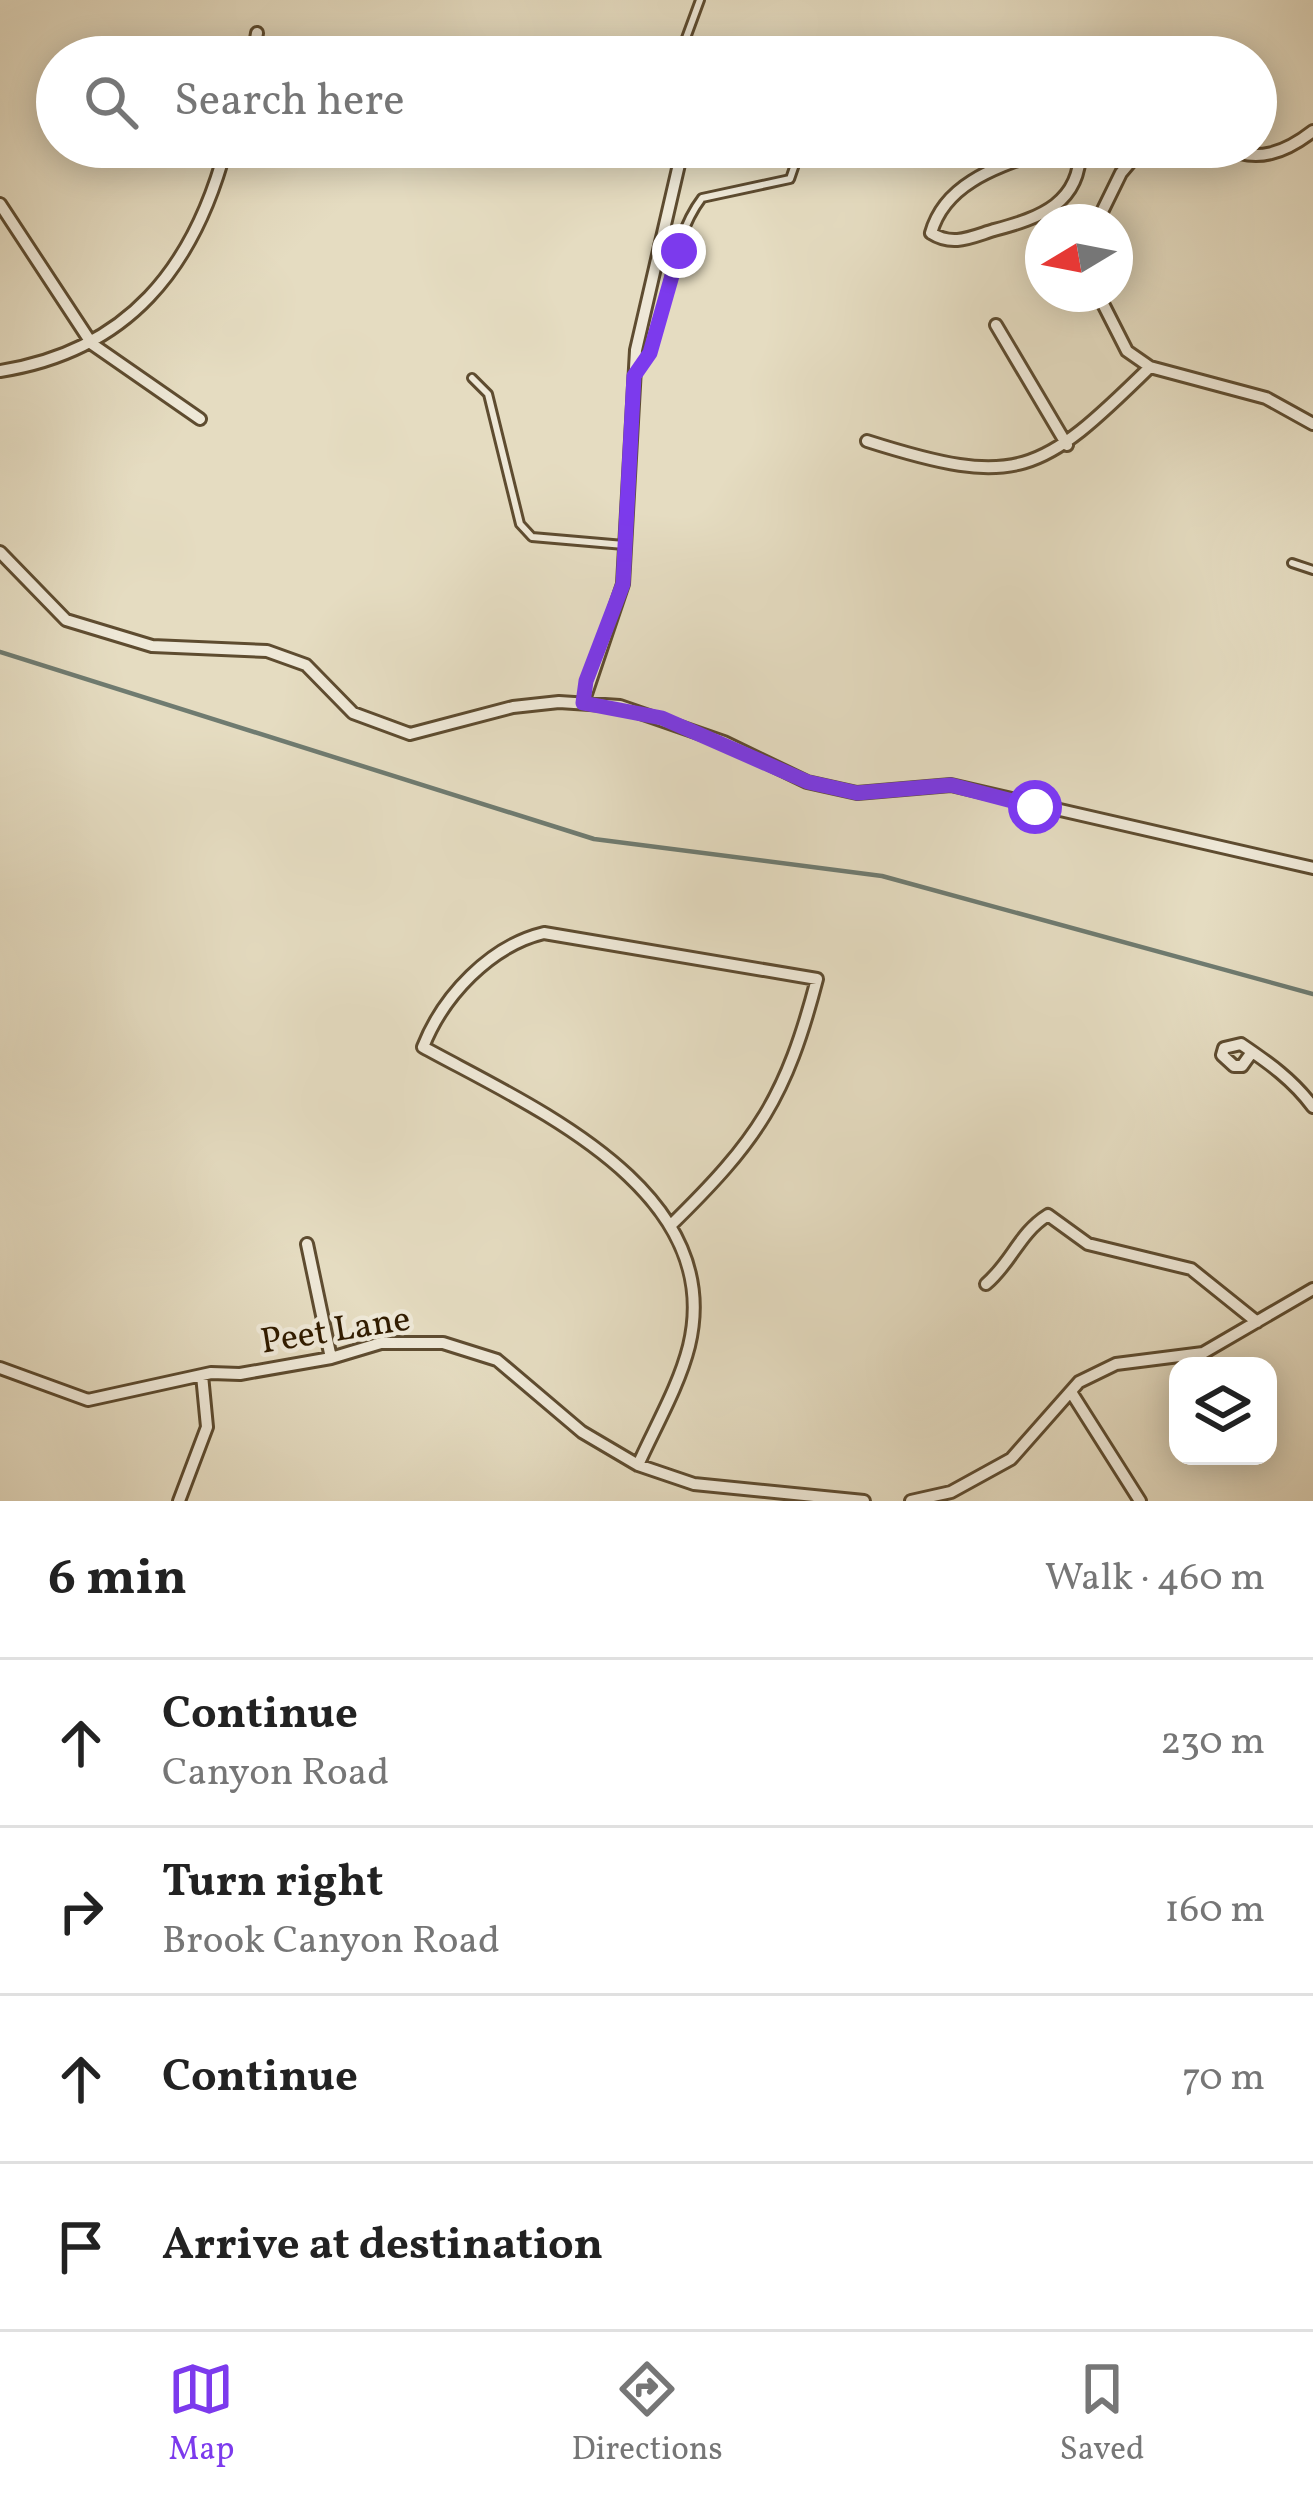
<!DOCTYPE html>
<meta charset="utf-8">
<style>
body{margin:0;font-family:Vollkorn,serif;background:#f2f2f2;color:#222}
.controls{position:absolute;right:36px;bottom:36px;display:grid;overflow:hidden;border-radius:24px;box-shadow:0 6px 30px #0003}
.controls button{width:108px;height:108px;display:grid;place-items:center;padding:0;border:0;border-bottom:3px solid #e0e0e0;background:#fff;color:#222;font:60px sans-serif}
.compass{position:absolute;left:1025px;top:204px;width:108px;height:108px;border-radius:50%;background:#fff;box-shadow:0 6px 30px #0003;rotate:260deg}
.stop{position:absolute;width:36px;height:36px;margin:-27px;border:9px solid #7c3aed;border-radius:50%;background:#fff}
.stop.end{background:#7c3aed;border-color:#fff;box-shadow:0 3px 12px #0008}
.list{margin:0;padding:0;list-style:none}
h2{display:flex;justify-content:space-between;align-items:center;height:156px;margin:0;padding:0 48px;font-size:51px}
h2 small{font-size:39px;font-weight:400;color:#767676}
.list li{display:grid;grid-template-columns:78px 1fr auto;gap:36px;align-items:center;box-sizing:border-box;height:168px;padding:0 48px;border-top:3px solid #e0e0e0}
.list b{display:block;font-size:45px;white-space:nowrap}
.list p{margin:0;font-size:39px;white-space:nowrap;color:#767676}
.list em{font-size:39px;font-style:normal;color:#767676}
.icon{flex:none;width:66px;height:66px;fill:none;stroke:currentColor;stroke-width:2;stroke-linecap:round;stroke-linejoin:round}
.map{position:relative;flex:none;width:1313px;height:1501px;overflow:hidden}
.search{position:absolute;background:#fff;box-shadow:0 6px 30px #0003;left:36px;right:36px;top:36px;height:132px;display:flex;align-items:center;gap:30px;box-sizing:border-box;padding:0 42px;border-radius:66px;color:#767676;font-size:45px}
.sheet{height:828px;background:#fff}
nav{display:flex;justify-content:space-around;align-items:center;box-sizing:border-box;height:168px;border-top:3px solid #e0e0e0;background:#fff;font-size:33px;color:#767676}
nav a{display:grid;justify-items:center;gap:6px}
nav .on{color:#7c3aed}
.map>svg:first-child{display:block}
</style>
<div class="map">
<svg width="1313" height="1501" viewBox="0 0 1313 1501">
<rect width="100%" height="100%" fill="#e5dcc1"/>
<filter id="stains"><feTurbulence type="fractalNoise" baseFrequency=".00167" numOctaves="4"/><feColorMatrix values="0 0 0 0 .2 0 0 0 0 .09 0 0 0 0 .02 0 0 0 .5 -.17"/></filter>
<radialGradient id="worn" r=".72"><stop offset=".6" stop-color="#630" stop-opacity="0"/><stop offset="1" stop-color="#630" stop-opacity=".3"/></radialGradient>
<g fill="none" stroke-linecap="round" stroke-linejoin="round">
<path stroke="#6f7b70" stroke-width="4.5" d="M0 652 594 839 882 876 1313 994"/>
<g stroke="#5e4c30" stroke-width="12">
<path id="lane" d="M679 57 700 0
M636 373C673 321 664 248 702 198L790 179 801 147
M472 378 488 394 520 524 532 537 624 545
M1292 563 1313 570"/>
</g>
<g stroke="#5e4c30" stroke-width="16">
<path id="street" d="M253 57 257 33
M656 57H661
M257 147 318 153
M1054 147C1005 165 946 179 931 233 953 247 971 237 994 230 1040 218 1082 203 1080 147
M1225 147C1257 164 1286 152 1313 131
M0 204 92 344 200 419
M1097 222 1121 173 1143 147
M1098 294 1127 351 1150 367 1266 398 1313 424
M996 325 1067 445
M0 371C128 351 194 268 226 147
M867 441C1018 489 1040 475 1150 367
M0 552 66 620 152 646 267 651 306 665 353 713 410 734 513 707 559 702 620 706 724 742 807 782 857 793 951 785 1313 868
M583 703 623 584 636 350 683 147
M1252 1052 1242 1066H1234L1222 1055 1224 1048 1241 1044C1269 1063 1293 1080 1313 1107
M307 1244 331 1358
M986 1284C1012 1262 1019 1233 1048 1215L1088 1244 1191 1269 1257 1322
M0 1368 88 1400 211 1373 240 1374 331 1358 381 1343H443L497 1360 582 1432 638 1465 694 1484 864 1501
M1071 1392 1140 1501
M638 1465C655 1427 679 1386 689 1346 727 1190 532 1107 423 1047 443 996 490 946 544 933L817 979C786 1098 758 1140 670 1226
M179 1501 207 1427 202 1375
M911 1501 951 1492 1011 1459 1079 1382 1116 1364 1203 1353 1313 1289"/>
</g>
<use href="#lane" stroke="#eee8d7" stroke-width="6"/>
<use href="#street" stroke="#eee8d7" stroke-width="10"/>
</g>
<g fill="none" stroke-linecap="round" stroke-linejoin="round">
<path stroke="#7c3aed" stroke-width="15" d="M679 251 650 353 634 376 623 584 586 681 583 703 662 718 808 782 857 793 951 785 1035 807"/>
</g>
<g text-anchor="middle" stroke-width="9" stroke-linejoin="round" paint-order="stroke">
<g font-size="36" fill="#311c00" stroke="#eee8d7">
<text transform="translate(335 1328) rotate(-9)" y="13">Peet Lane</text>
</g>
</g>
<rect width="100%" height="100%" filter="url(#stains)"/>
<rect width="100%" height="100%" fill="url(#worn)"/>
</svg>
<div class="controls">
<button><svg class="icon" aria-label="layers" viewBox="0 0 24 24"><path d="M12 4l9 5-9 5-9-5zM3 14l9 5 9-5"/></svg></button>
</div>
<svg class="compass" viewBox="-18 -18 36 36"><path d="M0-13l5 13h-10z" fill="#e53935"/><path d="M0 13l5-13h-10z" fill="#767676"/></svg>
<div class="stop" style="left:1035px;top:807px"></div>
<div class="stop end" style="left:679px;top:251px"></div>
<div class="search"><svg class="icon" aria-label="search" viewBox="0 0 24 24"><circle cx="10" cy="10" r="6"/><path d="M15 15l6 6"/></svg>Search here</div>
</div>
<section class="sheet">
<h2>6 min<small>Walk · 460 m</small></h2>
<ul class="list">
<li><svg class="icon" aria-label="ahead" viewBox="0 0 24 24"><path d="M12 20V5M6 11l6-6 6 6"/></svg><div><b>Continue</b><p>Canyon Road</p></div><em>230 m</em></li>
<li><svg class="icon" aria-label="right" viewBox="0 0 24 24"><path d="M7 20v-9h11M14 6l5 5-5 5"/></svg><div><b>Turn right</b><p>Brook Canyon Road</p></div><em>160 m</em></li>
<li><svg class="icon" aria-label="ahead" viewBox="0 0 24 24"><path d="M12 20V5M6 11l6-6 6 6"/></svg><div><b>Continue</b></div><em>70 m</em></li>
<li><svg class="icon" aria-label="arrive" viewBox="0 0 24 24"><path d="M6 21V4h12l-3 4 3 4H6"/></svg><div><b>Arrive at destination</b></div></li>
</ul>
</section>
<nav>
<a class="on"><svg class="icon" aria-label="map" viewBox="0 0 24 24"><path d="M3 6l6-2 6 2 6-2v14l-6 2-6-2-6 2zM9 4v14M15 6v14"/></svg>Map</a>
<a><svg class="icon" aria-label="directions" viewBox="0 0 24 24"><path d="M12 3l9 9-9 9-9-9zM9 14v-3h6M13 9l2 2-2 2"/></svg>Directions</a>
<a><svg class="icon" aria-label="saved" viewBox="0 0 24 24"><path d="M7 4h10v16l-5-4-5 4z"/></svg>Saved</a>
</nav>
